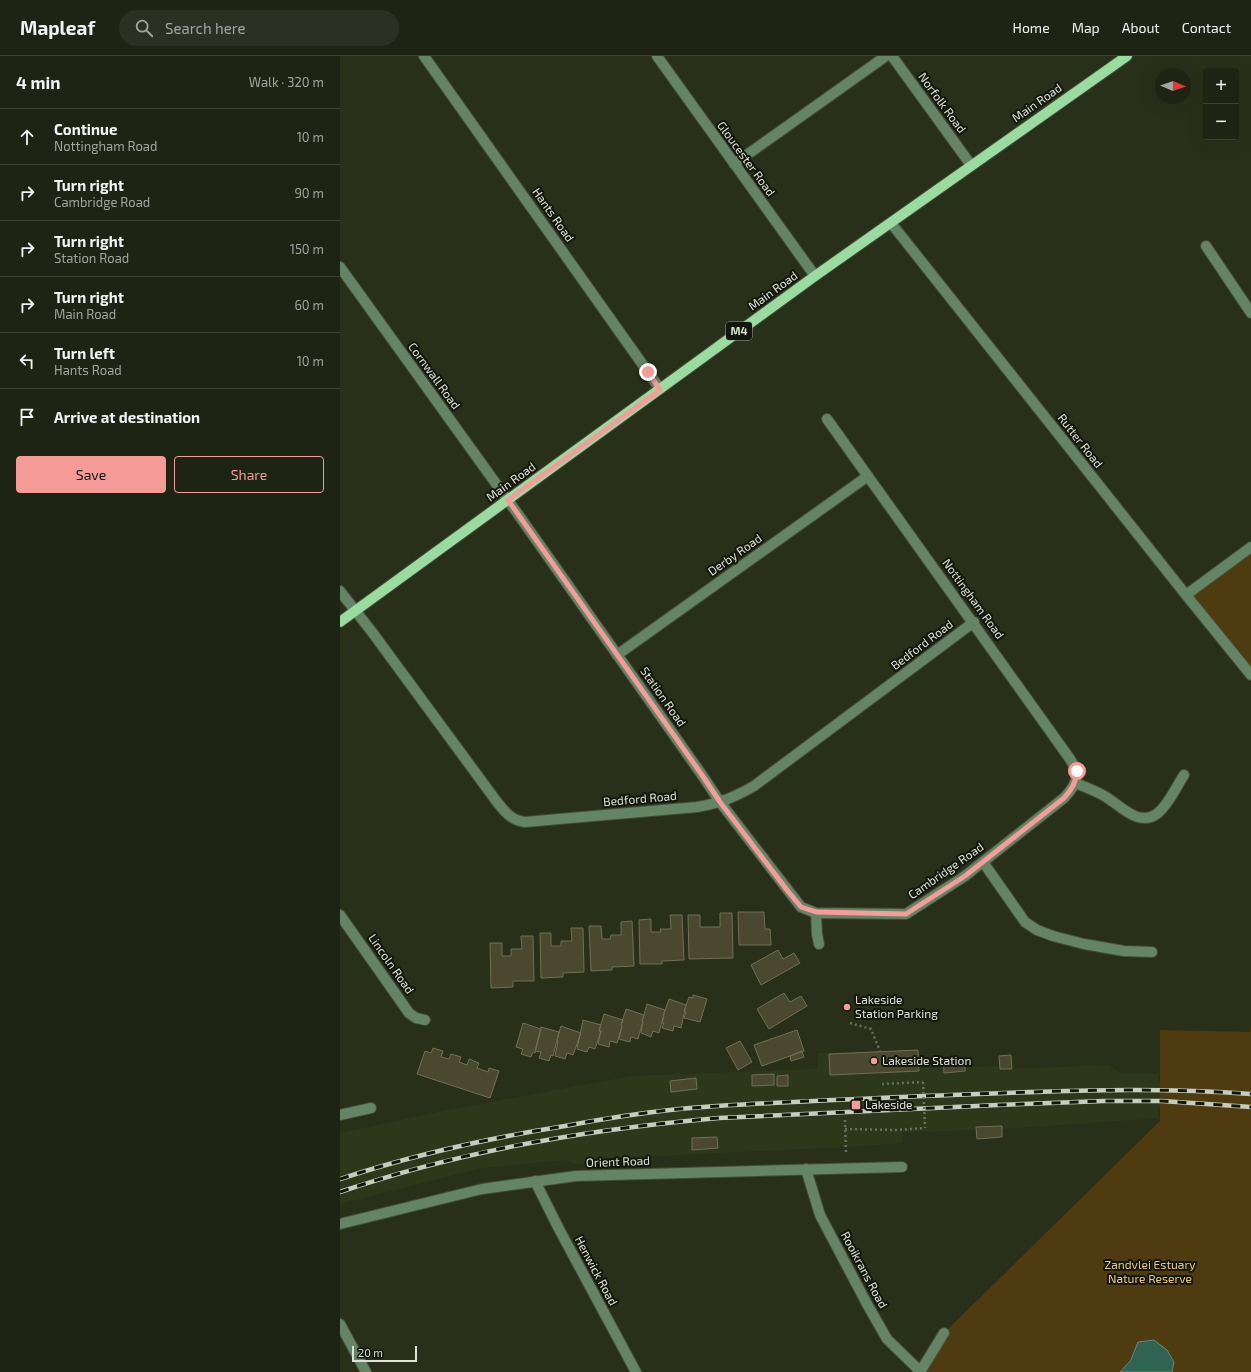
<!DOCTYPE html>
<meta charset="utf-8">
<style>
body{margin:0;font-family:"Exo 2",sans-serif;background:#2b3022;color:#f1f3f6}
.controls{position:absolute;right:12px;top:12px;display:grid;overflow:hidden;border-radius:4px;box-shadow:0 4px 16px #0002}
.controls button{width:36px;height:36px;display:grid;place-items:center;padding:0;border:0;border-bottom:1px solid #3c4134;background:#1e2414;color:#f1f3f6;font:20px sans-serif}
.compass{position:absolute;left:815px;top:12px;width:36px;height:36px;border-radius:50%;background:#1e2414;box-shadow:0 4px 16px #0002;rotate:92deg}
.scale{position:absolute;left:12px;bottom:10px;width:65px;box-sizing:border-box;padding-left:4px;border:2px solid #dde3d5;border-top:0;font-size:11px;line-height:14px;white-space:nowrap;color:#dde3d5;-webkit-text-stroke:3px #13160d;paint-order:stroke}
.stop{position:absolute;width:12px;height:12px;margin:-9px;border:3px solid #f59b98;border-radius:50%;background:#fff}
.stop.end{background:#f59b98;border-color:#fff;box-shadow:0 1px 4px #0008}
.list{margin:0;padding:0;list-style:none}
h2{display:flex;justify-content:space-between;align-items:center;height:52px;margin:0;padding:0 16px;font-size:17px}
h2 small{font-size:13px;font-weight:400;color:#a1a4a0}
.list li{display:grid;grid-template-columns:26px 1fr auto;gap:12px;align-items:center;box-sizing:border-box;height:56px;padding:0 16px;border-top:1px solid #3c4134}
.list b{display:block;font-size:15px;white-space:nowrap}
.list p{margin:0;font-size:13px;white-space:nowrap;color:#a1a4a0}
.list em{font-size:13px;font-style:normal;color:#a1a4a0}
.actions{display:flex;gap:8px;padding:12px 16px}
.actions a{flex:1;padding:9px 0;border:1px solid #f59b98;border-radius:4px;text-align:center;font-size:14px;color:#f59b98}
.actions .main{background:#f59b98;color:#111}
.icon{flex:none;width:22px;height:22px;fill:none;stroke:currentColor;stroke-width:2;stroke-linecap:round;stroke-linejoin:round}
.map{position:relative;flex:none;width:911px;height:1316px;overflow:hidden}
header{display:flex;align-items:center;gap:24px;box-sizing:border-box;height:56px;padding:0 20px;background:#1e2414;border-bottom:1px solid #3c4134}
header strong{font-size:19px}
nav{display:flex;gap:22px;margin-inline-start:auto;font-size:14px}
.search{width:280px;height:36px;background:#2b3022;display:flex;align-items:center;gap:10px;box-sizing:border-box;padding:0 14px;border-radius:22px;color:#a1a4a0;font-size:15px}
main{display:flex}
aside{flex:1;background:#1e2414}
.map>svg:first-child{display:block}
</style>
<header>
<strong>Mapleaf</strong>
<div class="search"><svg class="icon" aria-label="search" viewBox="0 0 24 24"><circle cx="10" cy="10" r="6"/><path d="M15 15l6 6"/></svg>Search here</div>
<nav><a>Home</a><a>Map</a><a>About</a><a>Contact</a></nav>
</header>
<main>
<aside>
<h2>4 min<small>Walk · 320 m</small></h2>
<ul class="list">
<li><svg class="icon" aria-label="ahead" viewBox="0 0 24 24"><path d="M12 20V5M6 11l6-6 6 6"/></svg><div><b>Continue</b><p>Nottingham Road</p></div><em>10 m</em></li>
<li><svg class="icon" aria-label="right" viewBox="0 0 24 24"><path d="M7 20v-9h11M14 6l5 5-5 5"/></svg><div><b>Turn right</b><p>Cambridge Road</p></div><em>90 m</em></li>
<li><svg class="icon" aria-label="right" viewBox="0 0 24 24"><path d="M7 20v-9h11M14 6l5 5-5 5"/></svg><div><b>Turn right</b><p>Station Road</p></div><em>150 m</em></li>
<li><svg class="icon" aria-label="right" viewBox="0 0 24 24"><path d="M7 20v-9h11M14 6l5 5-5 5"/></svg><div><b>Turn right</b><p>Main Road</p></div><em>60 m</em></li>
<li><svg class="icon" aria-label="left" viewBox="0 0 24 24"><path d="M17 20v-9H6M10 6l-5 5 5 5"/></svg><div><b>Turn left</b><p>Hants Road</p></div><em>10 m</em></li>
<li><svg class="icon" aria-label="arrive" viewBox="0 0 24 24"><path d="M6 21V4h12l-3 4 3 4H6"/></svg><div><b>Arrive at destination</b></div></li>
</ul>
<div class="actions"><a class="main">Save</a><a>Share</a></div>
</aside>
<div class="map">
<svg width="911" height="1316" viewBox="0 0 911 1316">
<rect width="100%" height="100%" fill="#28301a"/>
<path fill="#2d381a" d="M578 994 579 1012 604 1011 603 1003 625 1002V1011L659 1010V1000L671 999 672 1013 769 1009 781 1018H818V1026L911 1031 876 1056 818 1052V1062L662 1073V1081L637 1083 636 1074 563 1076 562 1087 506 1091 250 1103 245 1107 237 1108 224 1104 142 1112 0 1148V1077L103 1055 292 1020 478 1013 477 997Z"/>
<path fill="#4e3b10" d="M911 491V619L846 539Z
M911 968V1316H580L604 1277 820 1065V974L910 976Z"/>
<path fill="#2e6451" stroke="#628a79" d="M814 1284 827 1294 834 1306 832 1316H780L791 1304 798 1286Z"/>
<path fill="#4a492f" stroke="#716f54" d="M398 856H424L425 873H430L431 889H399Z
M380 857H392L393 902 349 903 348 859H360V871H380Z
M330 859H342L344 904 322 905V908H300L299 864 311 863V876H321L320 873H331Z
M292 865 294 910 272 911V914L251 915 249 870H261L262 883H270L271 879H281V866Z
M231 872H243L244 916 223 917V921L201 922 200 877H211V890H221V885H232Z
M181 880H193L194 925H173V931L151 932 150 887H162V900H171V893H182Z
M438 894 443 903 454 897 460 907 421 929 411 909Z
M444 937 450 946 461 940 467 950 429 973 417 953Z
M353 939 367 943 360 966 344 962 346 956 344 955 349 941 353 942Z
M329 943 346 949 341 972 334 970 333 975 322 972 324 967H322L324 961 323 960Z
M307 948 325 954 319 977 313 975 311 981 301 977 303 965H302Z
M286 953 304 959 302 965H303L298 983 291 981 290 986 279 983 282 970 281 969Z
M264 958 283 964 281 969 282 970 277 987 270 985 269 991 258 988 261 975H259Z
M243 964 261 969 259 975H261L255 993 249 991 247 996 237 993Z
M183 967 201 973 195 997 193 996 191 1001 181 998 183 993 176 991Z
M221 970 241 977 233 999 227 997 225 1003 215 1000 218 985 217 984Z
M201 971 219 976 213 1000 211 999 209 1005 199 1002 201 996 195 995Z
M457 974 464 995 422 1010 414 989Z
M400 985 412 1006 398 1014 386 992Z
M93 992 103 995 101 1001 109 1003 111 998 121 1001 119 1006 127 1009 129 1003 139 1007 137 1012 148 1016 149 1012 159 1015 150 1042 77 1018 85 995 91 997Z
M578 994 579 1015 490 1019 489 998Z
M462 995 464 1001 451 1005 450 1000Z
M671 999 672 1013H660L659 1000Z
M625 1002V1015L604 1017 603 1003Z
M434 1018V1029L412 1030V1019Z
M448 1019V1030H437V1020Z
M356 1022 357 1033 331 1036 330 1025Z
M662 1070V1081L637 1083 636 1071Z
M377 1081 378 1092 352 1094V1082Z"/>
<g fill="none" stroke-linecap="round" stroke-linejoin="round">
<g stroke="#454d38" stroke-width="12">
<path id="minor" d="M84 0 320 333
M317 0 475 220
M552 0 631 109
M394 108 546 0
M551 167 846 539 911 619
M866 190 911 257
M0 211 180 461 362 719 380 746 461 851 476 857 566 858 625 820 724 742C737 728 741 720 730 703L487 363
M0 535 32 576 157 746C165 756 171 764 185 766L357 751C380 747 393 742 414 730L634 566
M846 539 911 491
M277 599 528 420
M735 727C745 731 756 735 766 741 781 750 799 772 818 757 829 748 836 731 844 719
M643 806 685 866 697 874 713 880 744 888 784 895 812 896
M476 857 477 878 479 888
M0 859 69 957 76 962 85 964
M0 1059 31 1052
M466 1113 480 1159 527 1248 547 1283 580 1315
M195 1125 219 1173 296 1316
M0 1168 142 1133 236 1120 562 1111
M0 1268 26 1316
M580 1316 604 1277"/>
</g>
<g stroke="#454d38" stroke-width="12">
<path id="major" d="M0 566 475 220 787 0"/>
</g>
<path stroke="#69705d" stroke-width="2.5" stroke-dasharray="2 3" stroke-linecap="butt" d="M510 967 531 973 540 995
M542 1028 583 1026
M505 1064 506 1097
M505 1073 556 1074 585 1072"/>
<use href="#minor" stroke="#648466" stroke-width="10"/>
<use href="#major" stroke="#9adc9f" stroke-width="10"/>
<g stroke="#c7cdbe" stroke-width="4.5">
<path id="rail" d="M0 1123C73 1099 149 1082 225 1070 262 1063 300 1057 339 1053 420 1046 502 1044 583 1040 693 1036 802 1030 911 1038
M0 1136C123 1094 250 1073 379 1062L658 1049 764 1045H822L911 1051"/>
</g>
<use href="#rail" stroke="#13160d" stroke-width="3" stroke-dasharray="9" stroke-linecap="butt"/>
<path stroke="#69705d" stroke-width="2.5" stroke-dasharray="2 3" stroke-linecap="butt" d="M583 1026 585 1072"/>
</g>
<g fill="none" stroke-linecap="round" stroke-linejoin="round">
<path stroke="#f59b98" stroke-width="5" d="M308 316 320 334 168 444 362 719 380 746 447 834 461 851 476 856 566 858 625 820 724 742C731 734 736 727 737 715"/>
</g>
<g fill="#f59b98" stroke="#13160d" stroke-width="1.5">
<circle cx="507" cy="951" r="4"/>
<circle cx="534" cy="1005" r="4"/>
<rect x="511" y="1044" width="10" height="10" rx="2"/>
</g>
<g text-anchor="middle" stroke-width="4" stroke-linejoin="round" paint-order="stroke">
<rect fill="#13160d" stroke="#a0a699" stroke-width="1" x="386" y="266" width="26" height="18" rx="3"/>
<g font-size="11" font-weight="bold" fill="#dde3d5">
<text x="399" y="279">M4</text>
</g>
<g font-size="12" fill="#dde3d5" stroke="#13160d">
<text transform="translate(602 47) rotate(54)" y="4">Norfolk Road</text>
<text transform="translate(697 47) rotate(-35)" y="4">Main Road</text>
<text transform="translate(406 103) rotate(54)" y="4">Gloucester Road</text>
<text transform="translate(213 159) rotate(55)" y="4">Hants Road</text>
<text transform="translate(433 235) rotate(-36)" y="4">Main Road</text>
<text transform="translate(94 320) rotate(54)" y="4">Cornwall Road</text>
<text transform="translate(740 385) rotate(52)" y="4">Rutter Road</text>
<text transform="translate(171 426) rotate(-36)" y="4">Main Road</text>
<text transform="translate(395 499) rotate(-35)" y="4">Derby Road</text>
<text transform="translate(633 543) rotate(54)" y="4">Nottingham Road</text>
<text transform="translate(582 589) rotate(-37)" y="4">Bedford Road</text>
<text transform="translate(323 641) rotate(55)" y="4">Station Road</text>
<text transform="translate(300 743) rotate(-5)" y="4">Bedford Road</text>
<text transform="translate(606 815) rotate(-35)" y="4">Cambridge Road</text>
<text transform="translate(51 908) rotate(55)" y="4">Lincoln Road</text>
<text transform="translate(278 1106) rotate(-2)" y="4">Orient Road</text>
<text transform="translate(524 1214) rotate(62)" y="4">Rooikrans Road</text>
<text transform="translate(256 1215) rotate(62)" y="4">Henwick Road</text>
</g>
<g font-size="12" fill="#dde3d5" stroke="#13160d" text-anchor="start">
<text x="515" y="948">Lakeside<tspan x="515" dy="14">Station Parking</tspan></text>
<text x="542" y="1009">Lakeside Station</text>
<text x="525" y="1053">Lakeside</text>
</g>
<g font-size="12" fill="#ecc983" stroke="#13160d">
<text x="810" y="1213">Zandvlei Estuary<tspan x="810" dy="14">Nature Reserve</tspan></text>
</g>
</g>
</svg>
<div class="controls">
<button>+</button>
<button>−</button>
</div>
<svg class="compass" viewBox="-18 -18 36 36"><path d="M0-13l5 13h-10z" fill="#e53935"/><path d="M0 13l5-13h-10z" fill="#a1a4a0"/></svg>
<div class="scale">20 m</div>
<div class="stop" style="left:737px;top:715px"></div>
<div class="stop end" style="left:308px;top:316px"></div>
</div>
</main>
